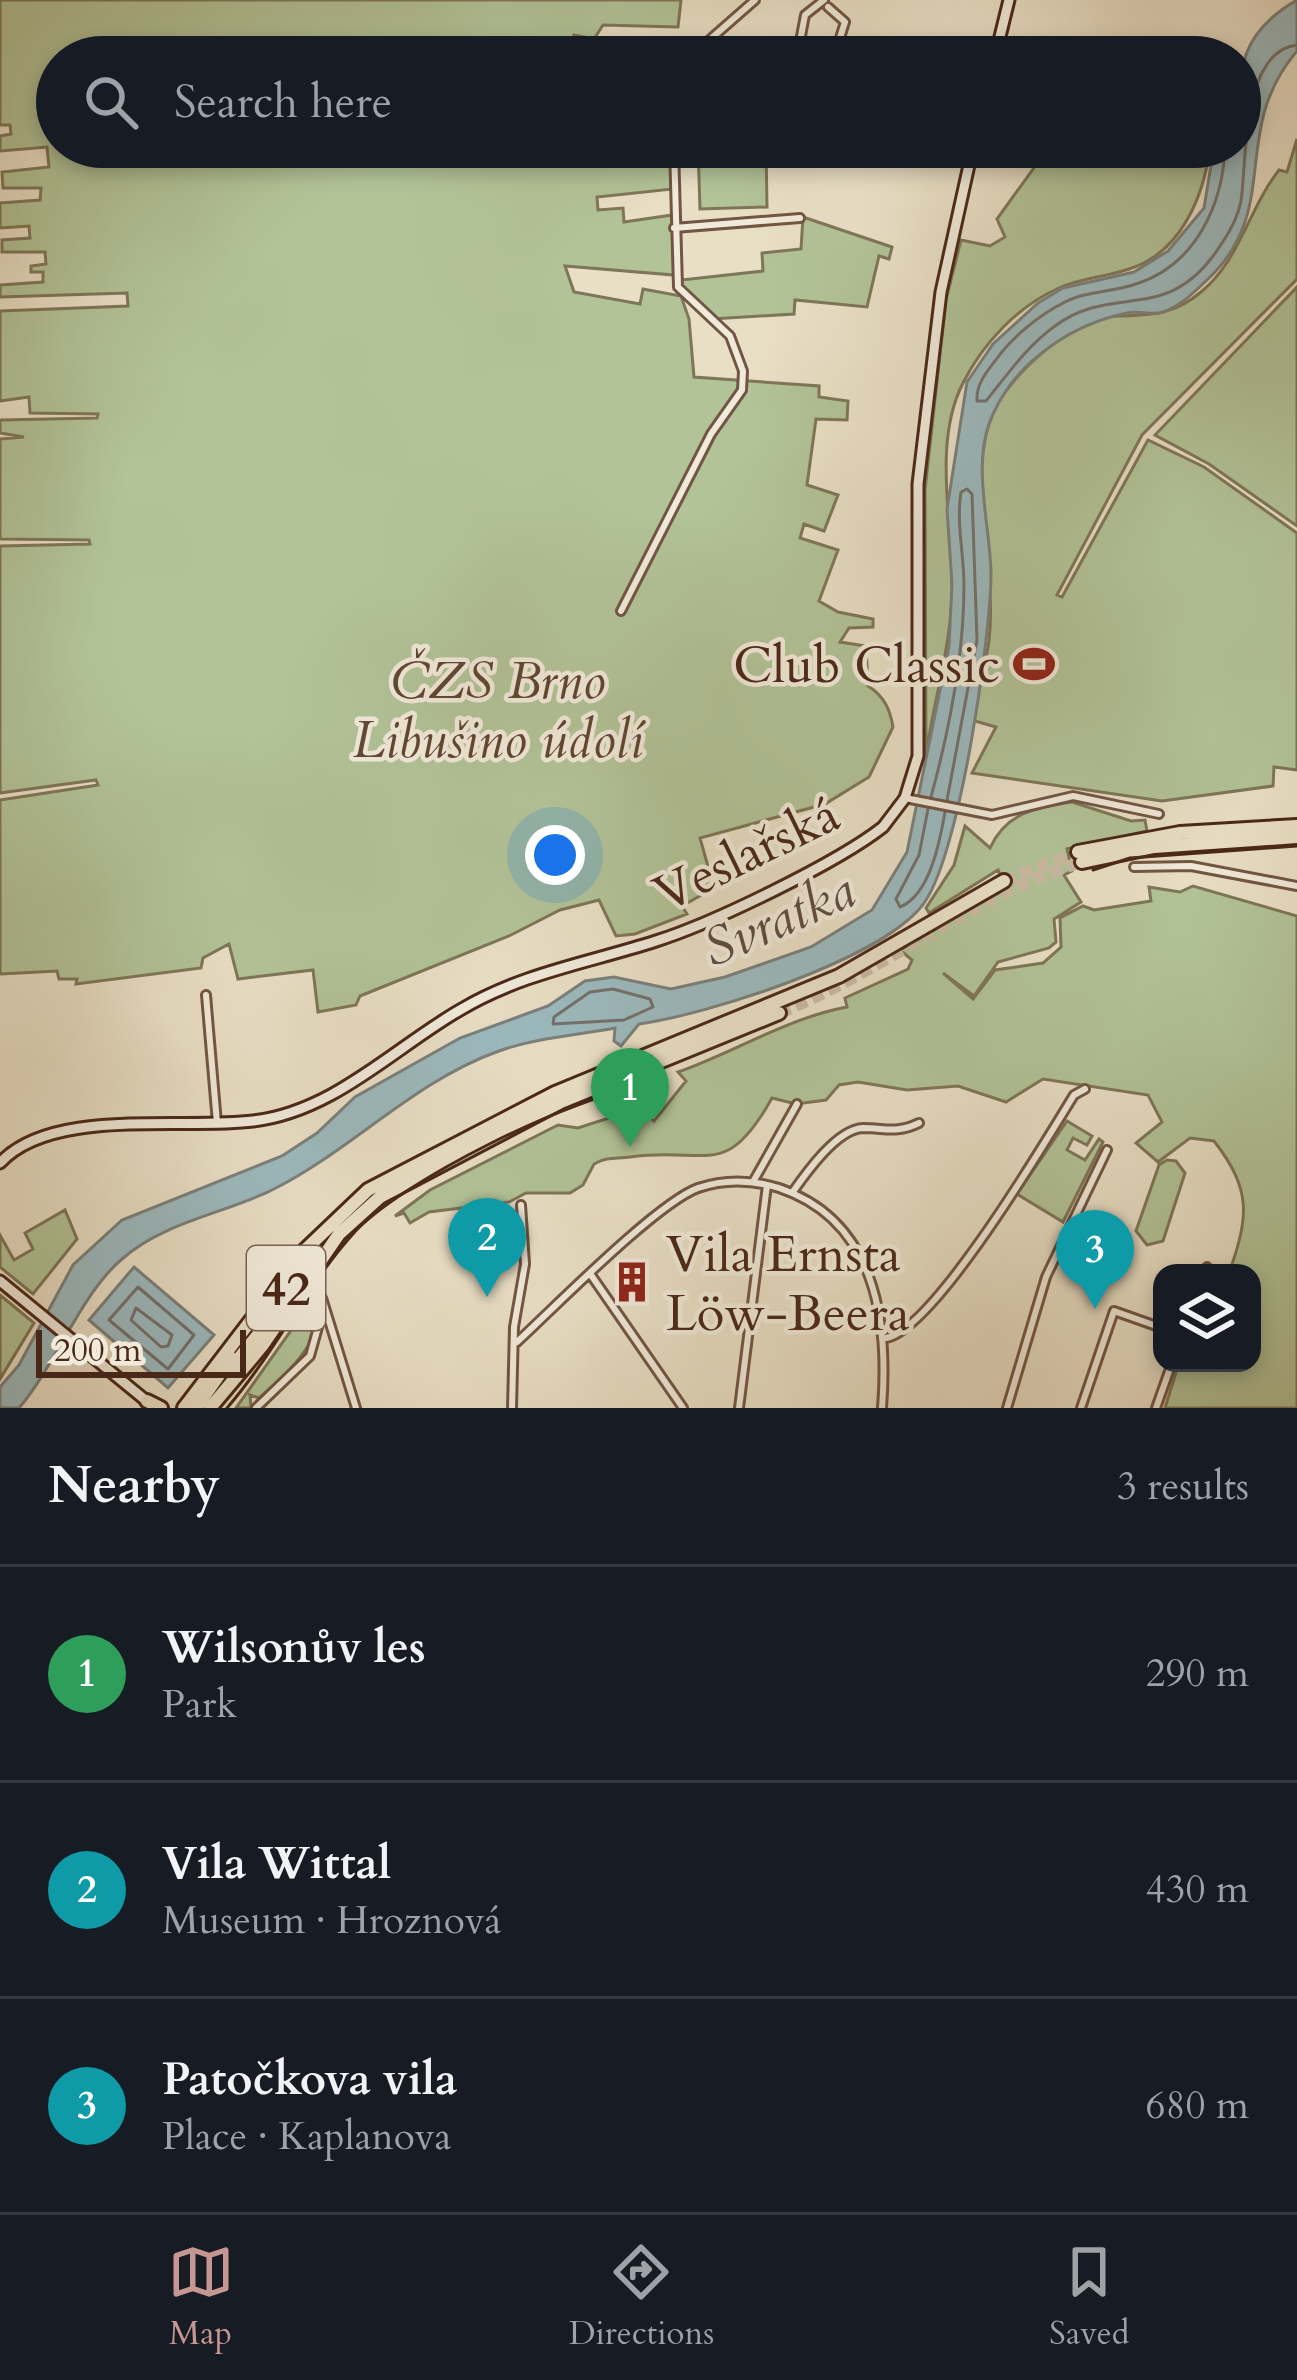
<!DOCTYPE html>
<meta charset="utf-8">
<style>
body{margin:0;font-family:Cardo,serif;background:#242831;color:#f1f3f6}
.controls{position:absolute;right:36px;bottom:36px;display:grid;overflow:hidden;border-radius:24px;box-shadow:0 6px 18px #0003}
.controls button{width:108px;height:108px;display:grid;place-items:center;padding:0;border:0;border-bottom:3px solid #363941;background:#171b24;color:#f1f3f6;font:60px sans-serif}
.scale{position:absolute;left:36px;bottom:30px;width:210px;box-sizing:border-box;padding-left:12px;border:6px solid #4a2818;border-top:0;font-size:33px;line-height:42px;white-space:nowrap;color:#4a2818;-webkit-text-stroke:9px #f1eada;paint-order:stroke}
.you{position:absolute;left:555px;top:855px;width:42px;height:42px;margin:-30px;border:9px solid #fff;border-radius:50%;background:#1a73e8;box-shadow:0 0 0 18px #1a73e833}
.badge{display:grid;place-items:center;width:78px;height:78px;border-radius:50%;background:#c59692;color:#fff;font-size:39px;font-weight:700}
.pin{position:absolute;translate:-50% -99px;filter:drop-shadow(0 3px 6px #0008)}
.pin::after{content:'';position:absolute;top:63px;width:42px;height:36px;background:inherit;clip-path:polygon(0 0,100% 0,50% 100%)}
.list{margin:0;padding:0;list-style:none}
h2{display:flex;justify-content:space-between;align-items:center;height:156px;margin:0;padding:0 48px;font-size:51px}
h2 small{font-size:39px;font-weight:400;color:#9ea1a6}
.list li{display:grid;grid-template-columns:78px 1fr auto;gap:36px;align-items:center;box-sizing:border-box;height:216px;padding:0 48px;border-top:3px solid #363941}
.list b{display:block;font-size:45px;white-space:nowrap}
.list p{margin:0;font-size:39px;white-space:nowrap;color:#9ea1a6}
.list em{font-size:39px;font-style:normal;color:#9ea1a6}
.icon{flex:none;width:66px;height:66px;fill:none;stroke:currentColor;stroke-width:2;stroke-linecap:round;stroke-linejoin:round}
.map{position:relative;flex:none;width:1297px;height:1408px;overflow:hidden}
.search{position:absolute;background:#171b24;box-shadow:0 6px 18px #0003;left:36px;right:36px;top:36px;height:132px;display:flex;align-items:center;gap:30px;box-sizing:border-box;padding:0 42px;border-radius:66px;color:#9ea1a6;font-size:45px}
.sheet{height:804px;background:#171b24}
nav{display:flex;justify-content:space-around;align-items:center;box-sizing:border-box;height:168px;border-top:3px solid #363941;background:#171b24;font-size:33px;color:#9ea1a6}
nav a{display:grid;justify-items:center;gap:6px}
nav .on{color:#c59692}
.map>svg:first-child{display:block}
</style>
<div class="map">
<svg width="1297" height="1408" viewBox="0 0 1297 1408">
<rect width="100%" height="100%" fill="#e9dfc6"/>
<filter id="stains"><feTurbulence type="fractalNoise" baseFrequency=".00167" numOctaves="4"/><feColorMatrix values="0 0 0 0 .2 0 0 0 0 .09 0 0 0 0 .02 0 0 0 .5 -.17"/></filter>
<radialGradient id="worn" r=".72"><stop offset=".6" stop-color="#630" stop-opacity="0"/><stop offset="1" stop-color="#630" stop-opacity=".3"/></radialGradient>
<path fill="#b2c398" stroke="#7e7658" stroke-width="3" d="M0 0H681L678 27 603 25 594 39 574 35 569 57H57V147H583V156L672 147 673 189 597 197 598 210 623 208 624 222 672 215 674 275 565 266 574 292 640 304 643 289 681 296 689 319 694 377 819 386V397L848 401 847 420 816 419 807 485 838 495 824 531 804 524 800 538 838 550 819 601 838 612 873 619V627L849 628 840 642 866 646 868 686C884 696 890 709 893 727L869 777 825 804 700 838 714 888 682 906 687 914 635 934 616 936 599 900 560 910 509 936 360 996 356 1005 318 1012 313 970 238 979 229 944 203 958 201 968 76 984 77 979H59L57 971 0 974V800L98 785 96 780 0 793V546L90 544 89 540 0 539V439L24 437 0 433V420L97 418 98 414 30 413 29 397 0 401V311L128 306 127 293 0 297V285L43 282V272H31V266L46 264 45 252H2V240L30 238 29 226 0 228V203L40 200 41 188H3L2 172 49 167 47 147 0 151V136L11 134 10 125H0Z
M1297 139V279L1142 435 1057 595 1062 597 1148 440 1204 467 1297 533V770L1274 767 1273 786 1162 801 972 773 996 727 971 720C975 693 986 667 989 640 998 568 964 481 993 413 1009 375 1074 317 1118 316 1151 315 1174 315 1201 292 1240 260 1249 208 1279 170L1287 172Z
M698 147H766L767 207 700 209Z
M1049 147H1210C1204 196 1181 253 1129 269 1106 277 1081 278 1059 288 1018 306 983 343 963 383 933 441 952 521 952 583 953 641 934 697 926 755L925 490 946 300 961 240 990 246 1005 237 997 219Z
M803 217 892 247 889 259 879 256 867 307 795 300 794 314 712 319 682 289 681 280 763 271 762 253 801 249Z
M1297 287V526L1209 464 1155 435Z
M1072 802 1131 821 1145 820 1147 831 1067 849 1072 871 1064 875 1081 902 1054 919 1056 942 1049 948 998 962 974 996 943 973 973 999 995 970 1043 963 1061 947 1060 918 1083 906 1094 910 1151 901 1149 887 1180 892 1193 886 1297 916V1408H1165L1179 1363H1252V1273H1229C1249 1216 1252 1190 1214 1141L1190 1138 1158 1162 1136 1143 1162 1122 1148 1095 1043 1079 1006 1102 958 1086 907 1090 858 1082 839 1085 826 1100 796 1104 772 1098C725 1182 708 1146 630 1157 616 1159 608 1156 594 1164L583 1185 570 1193H526L509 1202 429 1212 410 1223 404 1213 395 1216 430 1190 558 1125 578 1128 640 1108 654 1121 686 1081 678 1072C731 1054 787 1018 847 1007L845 998 908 969 912 960 900 950 1006 887 998 870 929 913 926 908 954 865 965 826 990 848C1006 813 1036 807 1072 802Z
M1067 1121 1092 1136 1087 1145 1073 1138 1067 1150 1085 1160 1099 1139 1103 1142 1063 1222 1017 1194Z
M1167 1160 1176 1161 1185 1173 1163 1241 1147 1245 1136 1231 1159 1165Z
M65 1210 77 1239 33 1294 0 1267V1235L14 1260 33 1249 25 1233Z
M317 1294C329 1336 289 1373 259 1398L250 1395 251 1408H236Z
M0 1295 34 1323 0 1379Z"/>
<path fill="#9cbabf" stroke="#7b807c" stroke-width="3" d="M1297 0V51C1228 132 1284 208 1207 280 1194 292 1181 306 1163 312 1152 316 1139 310 1127 313 1073 324 1018 360 994 412 970 460 990 522 991 573 991 636 959 863 921 907 876 961 709 1014 639 1024L621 1046 614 1041 615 1028C578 1035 535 1038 499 1051 414 1081 351 1151 272 1190 223 1214 164 1222 122 1259 80 1295 57 1363 19 1408H0V1387L19 1365 73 1265 122 1220 282 1156 317 1133 355 1097 460 1038 548 1006 585 981 614 977 671 989 725 977 811 947 872 910 907 852 949 646 952 584 947 509 967 382 993 344 1038 303 1063 288 1134 272 1168 251 1204 208 1214 147H1240C1240 79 1231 38 1297 0Z
M134 1267 214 1335 168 1388 89 1320Z"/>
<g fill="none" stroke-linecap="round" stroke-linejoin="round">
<path stroke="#73716c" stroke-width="3" d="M1225 147C1223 204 1196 265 1136 284 1113 292 1086 291 1065 302 1039 315 1012 337 995 361 985 374 976 385 977 401H986C1007 375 1028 345 1055 326 1116 281 1169 328 1222 243 1231 230 1238 216 1241 201 1247 162 1241 51 1297 45
M931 797C949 731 964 654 964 585 964 554 956 523 961 492L967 489 972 494 977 640 947 800
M928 809 919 855 896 899 900 907C930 895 940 841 945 812
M613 989 650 999 653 1007 624 1020 553 1024 554 1017 590 992Z
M138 1287 194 1335 168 1369 109 1320Z
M136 1308 172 1335 168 1346 161 1347 131 1320Z"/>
<path stroke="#c9baa3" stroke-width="12" stroke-dasharray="12 6" stroke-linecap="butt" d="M1004 881 1078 852
M779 1013C886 970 974 895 1082 862"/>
<g stroke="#725644" stroke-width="12">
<path id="street" d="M828 7 845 22 834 57
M690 57 755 0
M793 57 798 52 805 15 824 0
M674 228 800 218
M621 611 711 434 742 390 743 371 730 336 678 287 674 147
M905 798 992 815 1073 796 1159 814
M1134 867 1191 866 1297 886
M206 995 217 1123
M753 1182 797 1104
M792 1193C806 1173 837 1129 863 1128 886 1128 896 1134 919 1123
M1205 1273 1207 1267
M591 1275 683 1408
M322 1298 356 1408
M886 1338C934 1330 1045 1142 1074 1095L1085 1089
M517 1342C555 1307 657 1203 698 1188 724 1179 753 1180 779 1188 875 1220 889 1320 882 1408
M256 1408 310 1356 324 1306
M512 1408 514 1327 525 1264 521 1205
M739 1408 767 1185
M1007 1408 1046 1277 1107 1150
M1081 1408 1114 1311 1162 1328
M1156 1408 1172 1363"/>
</g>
<g stroke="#4a2818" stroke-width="15">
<path id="secondary" d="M995 57 1009 0
M0 1163C51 1107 182 1130 253 1121 333 1112 394 1048 460 1010 522 973 588 963 656 941 713 923 837 863 883 827L905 798 918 756V484L941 292 973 147
M0 1281 149 1403"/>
</g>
<g stroke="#4a2818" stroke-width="18">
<path id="highway" d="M1078 852 1180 833 1297 826
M1082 862 1154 847 1297 837
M231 1368 286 1300
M147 1401 161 1408
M184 1408 305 1250 368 1190 555 1093 839 976 1004 881
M196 1408 231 1358
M210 1408 262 1346 339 1234 380 1197 561 1102 779 1013"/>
</g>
<use href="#street" stroke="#f1eada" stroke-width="6"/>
<use href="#secondary" stroke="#f1eada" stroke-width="9"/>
<use href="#highway" stroke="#e9dfc6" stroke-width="12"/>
<path stroke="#4a2818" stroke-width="3" d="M1093 870 1130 858 1297 846
M227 1408C274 1354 305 1288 352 1235 398 1182 578 1093 647 1086"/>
</g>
<defs>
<g id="stadium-bare" transform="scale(3.24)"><path d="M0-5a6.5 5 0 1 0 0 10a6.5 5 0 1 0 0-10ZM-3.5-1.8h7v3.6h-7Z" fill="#8f2418" stroke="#f1eada" stroke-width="2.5" paint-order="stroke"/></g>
<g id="building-bare" transform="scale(3.24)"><path d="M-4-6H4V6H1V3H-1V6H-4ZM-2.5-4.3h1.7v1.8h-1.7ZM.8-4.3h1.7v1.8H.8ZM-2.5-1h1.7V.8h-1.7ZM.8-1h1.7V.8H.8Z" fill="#8f2418" stroke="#f1eada" stroke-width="2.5" paint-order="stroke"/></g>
</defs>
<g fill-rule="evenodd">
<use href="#stadium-bare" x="1034" y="664"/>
<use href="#building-bare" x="632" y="1282"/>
</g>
<g text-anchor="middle" stroke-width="9" stroke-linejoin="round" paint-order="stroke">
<rect fill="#f1eada" stroke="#7c6252" stroke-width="3" x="247" y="1246" width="78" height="84" rx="9"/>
<g font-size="48" font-weight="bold" fill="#4a2818">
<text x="286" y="1305">42</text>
</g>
<g font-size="51" fill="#4a2818" stroke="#f1eada" text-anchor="end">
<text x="1000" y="682">Club Classic</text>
<text x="666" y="1271" text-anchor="start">Vila Ernsta<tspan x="666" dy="59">Löw-Beera</tspan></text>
</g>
<g font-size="51" font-style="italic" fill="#5f4732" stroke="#f1eada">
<text x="498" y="698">ČZS Brno<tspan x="498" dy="59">Libušino údolí</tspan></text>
</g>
<g font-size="51" fill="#4a2818" stroke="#f1eada">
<text transform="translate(746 853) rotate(-26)" y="18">Veslařská</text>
</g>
<g font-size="54" font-style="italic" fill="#5e4c42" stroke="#f1eada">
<text transform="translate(778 918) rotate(-24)" y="19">Svratka</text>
</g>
</g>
<rect width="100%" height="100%" filter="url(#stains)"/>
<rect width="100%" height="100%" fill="url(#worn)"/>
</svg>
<div class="controls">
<button><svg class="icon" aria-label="layers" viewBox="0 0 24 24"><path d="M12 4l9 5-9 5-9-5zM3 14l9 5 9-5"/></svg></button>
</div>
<div class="scale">200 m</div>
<div class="you"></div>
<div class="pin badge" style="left:630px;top:1147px;background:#2e9e5b">1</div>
<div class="pin badge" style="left:487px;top:1297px;background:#0f9aa8">2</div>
<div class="pin badge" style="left:1095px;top:1309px;background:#0f9aa8">3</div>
<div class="search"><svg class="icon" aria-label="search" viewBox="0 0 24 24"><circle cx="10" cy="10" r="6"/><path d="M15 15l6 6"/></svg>Search here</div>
</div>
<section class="sheet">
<h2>Nearby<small>3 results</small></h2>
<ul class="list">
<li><span class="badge" style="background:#2e9e5b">1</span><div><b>Wilsonův les</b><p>Park</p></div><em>290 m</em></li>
<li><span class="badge" style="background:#0f9aa8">2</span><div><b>Vila Wittal</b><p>Museum · Hroznová</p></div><em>430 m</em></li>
<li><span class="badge" style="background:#0f9aa8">3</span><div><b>Patočkova vila</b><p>Place · Kaplanova</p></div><em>680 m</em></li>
</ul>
</section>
<nav>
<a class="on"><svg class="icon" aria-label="map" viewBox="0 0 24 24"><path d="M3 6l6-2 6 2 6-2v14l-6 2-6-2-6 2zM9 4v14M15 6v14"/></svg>Map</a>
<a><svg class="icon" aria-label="directions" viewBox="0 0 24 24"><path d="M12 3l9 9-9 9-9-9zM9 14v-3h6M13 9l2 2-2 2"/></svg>Directions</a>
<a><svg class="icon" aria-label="saved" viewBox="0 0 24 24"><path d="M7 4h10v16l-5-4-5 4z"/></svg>Saved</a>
</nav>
